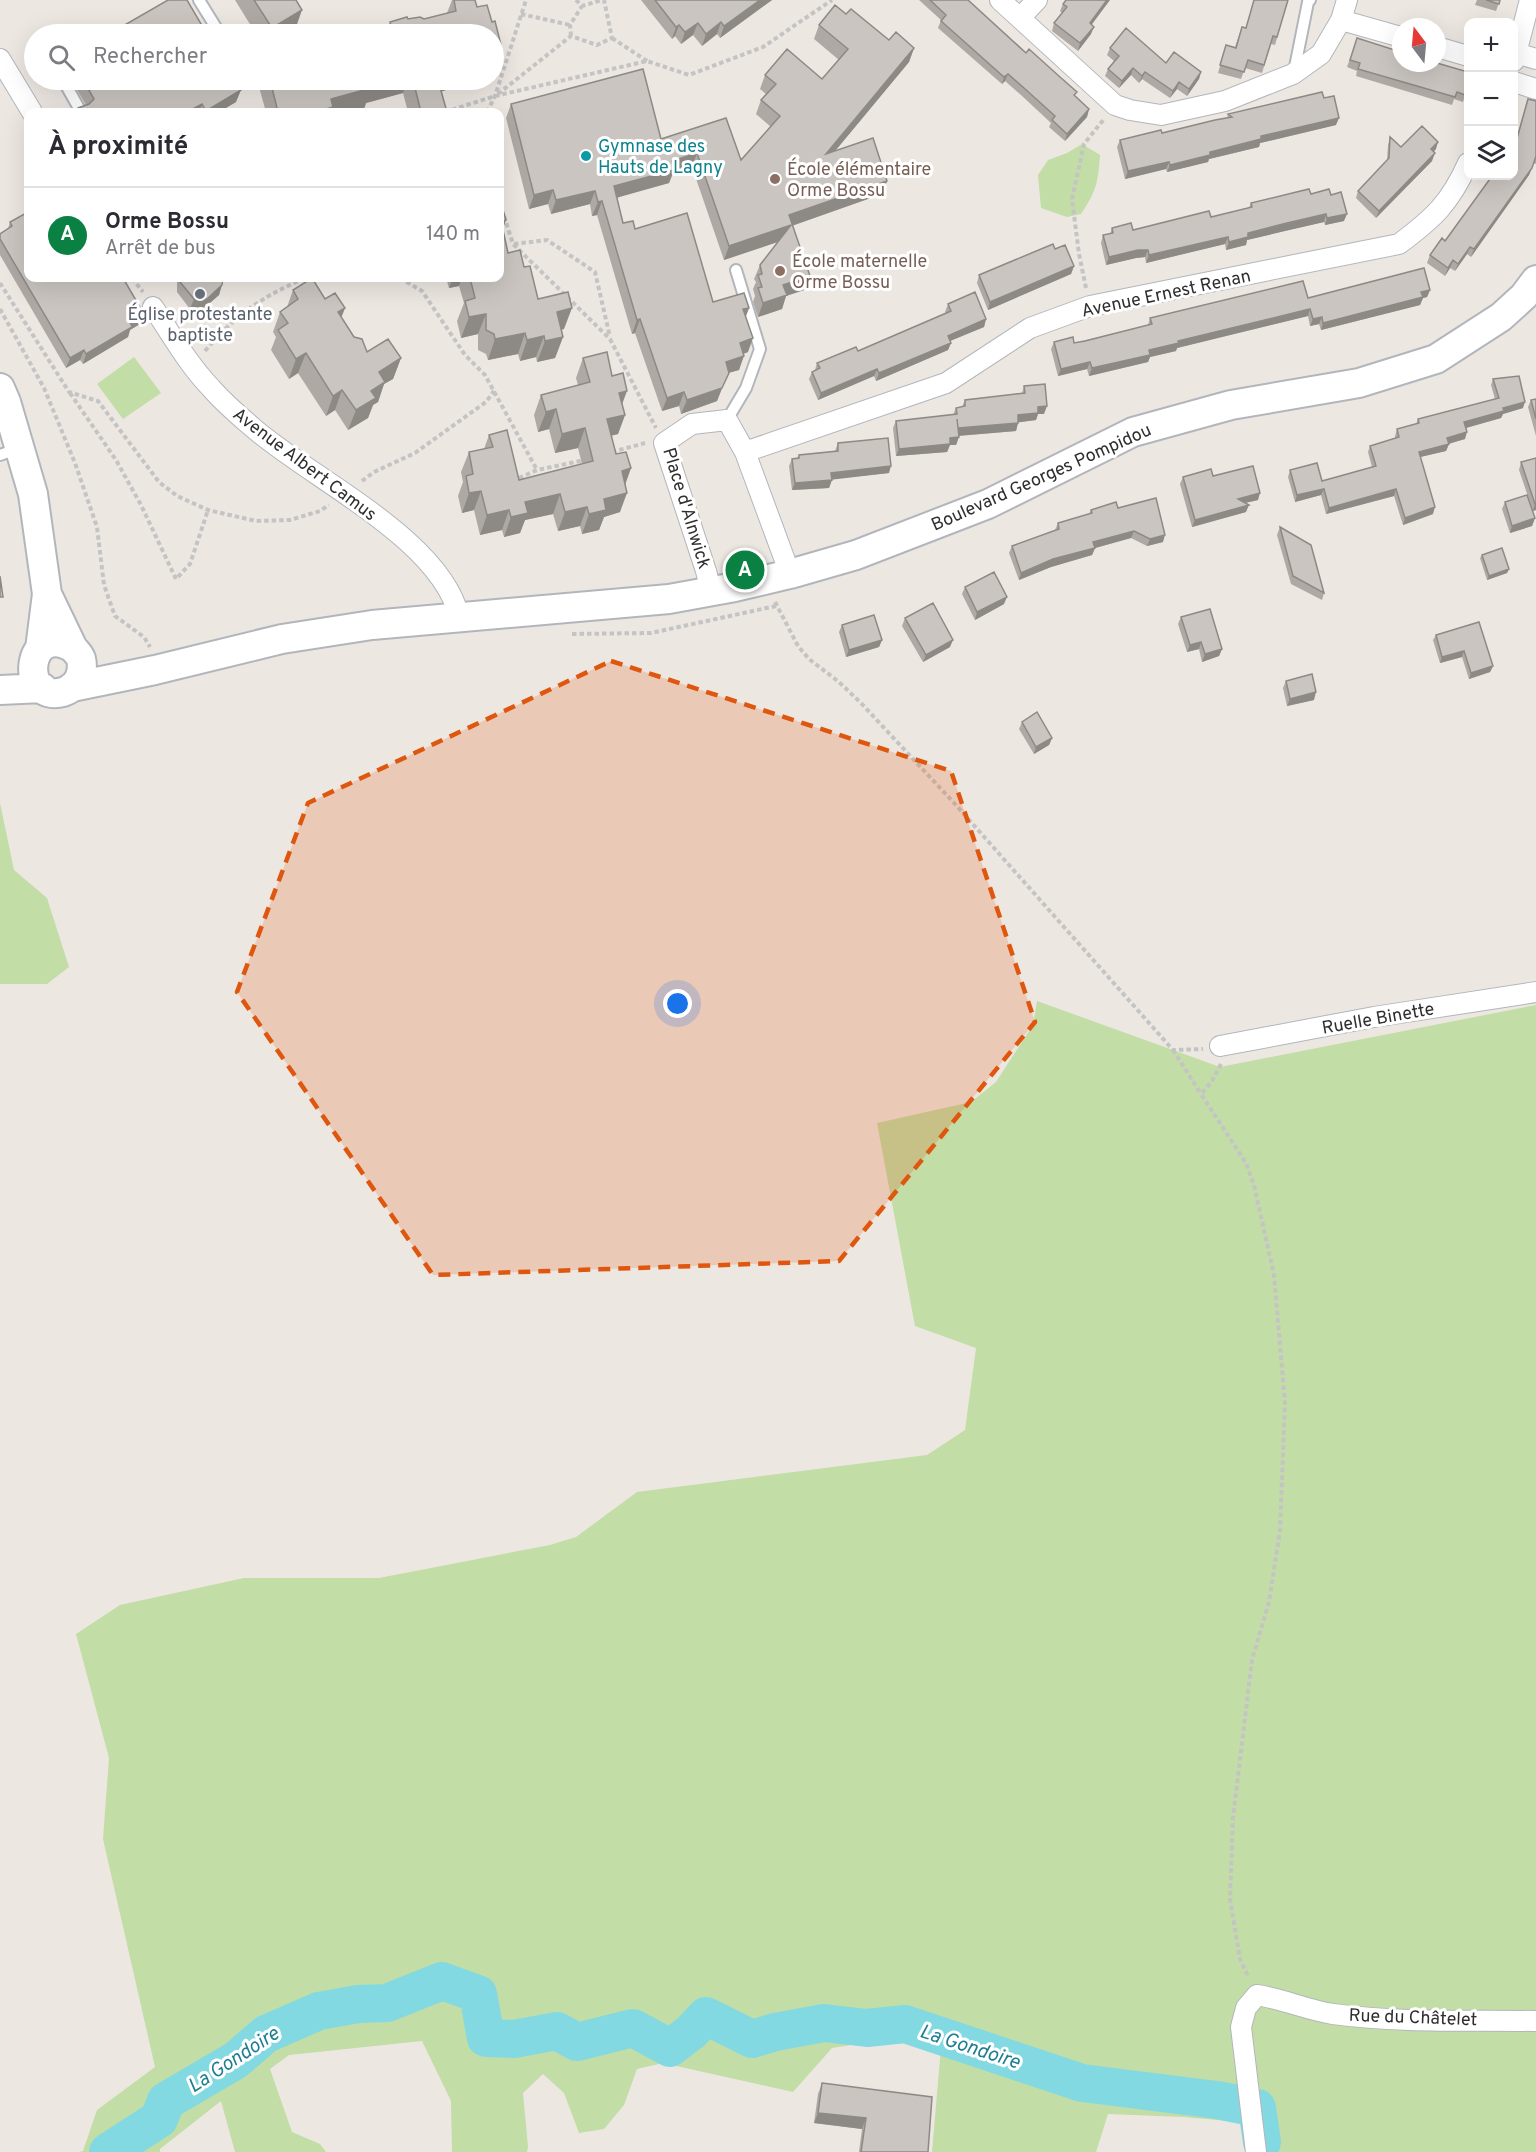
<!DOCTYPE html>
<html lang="fr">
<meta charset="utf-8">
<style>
body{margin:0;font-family:Overpass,sans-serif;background:#f7f7f7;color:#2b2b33}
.controls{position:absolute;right:18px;top:18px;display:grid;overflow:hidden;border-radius:12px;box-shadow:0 6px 24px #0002}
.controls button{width:54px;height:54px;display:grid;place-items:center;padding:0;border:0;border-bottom:2px solid #e1e1e2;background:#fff;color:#2b2b33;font:30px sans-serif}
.compass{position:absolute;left:1392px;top:18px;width:54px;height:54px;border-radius:50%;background:#fff;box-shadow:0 6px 24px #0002;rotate:344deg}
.you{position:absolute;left:678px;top:1004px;width:21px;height:21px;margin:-15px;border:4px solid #fff;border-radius:50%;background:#1a73e8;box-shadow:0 0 0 9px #1a73e833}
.badge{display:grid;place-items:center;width:39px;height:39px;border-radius:50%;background:#0b8043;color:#fff;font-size:20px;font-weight:700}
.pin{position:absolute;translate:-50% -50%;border:3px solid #fff;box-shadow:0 2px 6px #0006}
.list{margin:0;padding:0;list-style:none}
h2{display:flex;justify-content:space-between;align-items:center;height:78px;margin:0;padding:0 24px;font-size:26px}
h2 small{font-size:20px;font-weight:400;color:#7c7c81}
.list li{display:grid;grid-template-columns:39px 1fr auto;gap:18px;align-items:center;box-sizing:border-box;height:96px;padding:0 24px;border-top:2px solid #e1e1e2}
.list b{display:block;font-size:22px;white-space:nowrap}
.list p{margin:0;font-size:20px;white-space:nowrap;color:#7c7c81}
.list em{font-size:20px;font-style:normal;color:#7c7c81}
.icon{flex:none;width:33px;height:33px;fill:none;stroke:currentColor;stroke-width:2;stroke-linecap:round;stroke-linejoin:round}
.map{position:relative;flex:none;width:1536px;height:2152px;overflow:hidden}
.search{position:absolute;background:#fff;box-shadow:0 6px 24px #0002;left:24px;top:24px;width:480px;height:66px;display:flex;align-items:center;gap:15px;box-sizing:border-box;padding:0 21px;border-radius:33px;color:#7c7c81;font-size:22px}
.panel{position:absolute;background:#fff;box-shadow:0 6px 24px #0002;left:24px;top:108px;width:480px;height:174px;border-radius:12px}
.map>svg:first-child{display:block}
</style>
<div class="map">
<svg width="1536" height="2152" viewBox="0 0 1536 2152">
<rect width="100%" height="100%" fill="#ede7e2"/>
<path fill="#c2dda6" d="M1082 144 1100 155C1098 183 1096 192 1081 214L1067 217 1041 208 1038 175 1048 160 1067 153Z
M134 357 161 393 123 419 97 384Z
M0 803 14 870 47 898 69 967 47 984H0Z
M1037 1001 1220 1067 1536 1005V2152H1277L1274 2125 1183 2117 1108 2114 1096 2152H932L941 2047 903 2037 832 2048 793 2092 663 2063 637 2069 624 2105 604 2129 579 2133 564 2093 543 2074 523 2093 528 2147 527 2152H452L451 2101 422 2041 289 2055 270 2069 292 2132 320 2144 326 2152H235L221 2101 160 2149V2152H79L83 2151 97 2110 155 2067 103 1839 109 1758 76 1634 120 1605 244 1578H379L550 1545 576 1537 637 1492 927 1455 965 1430 976 1348 915 1326 877 1123 971 1102 996 1082 1033 1025Z"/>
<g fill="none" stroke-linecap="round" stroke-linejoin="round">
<path stroke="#83d9e2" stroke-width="38" d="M108 2152 159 2119 166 2101 236 2060 266 2034 319 2011 358 2004 387 2003 442 1981 478 1994 486 2038 514 2039 557 2031 577 2042 633 2028 670 2048 691 2032 706 2016 752 2039 775 2032 824 2023 867 2028 905 2024 1082 2083 1217 2100 1257 2108 1262 2142"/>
<g stroke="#b2b6bc" stroke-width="14">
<path id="service" d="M199 0 220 34
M1294 72 1308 2 1310 0
M63 80 80 110
M727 420 746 388 760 349 736 270
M0 455 17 449"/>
</g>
<g stroke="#b2b6bc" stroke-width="22">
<path id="minor" d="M1000 0 1115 105 1130 110 1161 115 1225 101 1293 74 1321 54 1341 20 1347 0
M1020 18 1037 0
M1341 20 1401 37
M1437 47 1468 56
M1516 53 1536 59
M0 59 32 112
M1514 61 1530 0
M1514 82 1536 89
M153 307C171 334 188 364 211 388 223 402 237 414 251 426 308 477 442 539 459 617
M745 452 946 383 1030 328 1090 306 1399 244C1434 218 1450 203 1468 163
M711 591 706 571 664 443 692 424 727 420 745 452 790 574
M1220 1046 1374 1017 1536 992
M1256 2152 1241 2027 1246 2008 1257 1995C1283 1999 1307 2010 1333 2014 1400 2023 1468 2020 1536 2021"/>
</g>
<g stroke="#b2b6bc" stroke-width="32">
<path id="secondary" d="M0 388 6 402 33 494 47 594 40 649
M47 594C55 611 63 627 71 644 73 650 79 653 81 659 82 663 82 669 81 673 79 682 72 689 63 692 18 704 26 620 73 648
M72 687 155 670 282 639 372 625 669 599 735 587 790 574 856 555 988 504 1133 432 1231 405 1359 383 1436 359 1501 317 1524 296 1536 280
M0 690 43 688"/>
</g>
<path stroke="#c4c4c4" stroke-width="4" stroke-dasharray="4.5 3" stroke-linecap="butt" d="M576 0 582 6 602 0
M521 14 570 25
M93 27 98 34
M571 36 570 25 582 6
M612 38 647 61
M498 94 571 36 597 45 612 38 604 0
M445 112 495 96 647 61 689 75 763 47 832 0
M487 112 495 96 526 0
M504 216 513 244 610 339 656 428
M514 244 547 240 595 272 610 337
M132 278 143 292
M400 278 422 291 465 355 485 375 537 470
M0 283 69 392 98 401 159 482 177 496 208 510 256 521 290 520 320 511 329 505
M1086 288 1079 254 1072 199 1084 144 1104 119
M0 309 44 388 75 463 97 527 104 585 115 616 144 637 150 647
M205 351C234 316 264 295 306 278
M70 393 116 460 141 505 176 579 190 564 208 510
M612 452 645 443
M519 478 537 470 585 460
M362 481 374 472 415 453 486 402 494 391
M775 602 798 646 809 659 839 682 861 703 955 804 1173 1050 1203 1049
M572 634 651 633 776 606
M1173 1050 1201 1094
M1221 1064 1212 1081 1201 1094 1246 1163 1254 1185 1274 1275 1285 1403 1280 1531 1269 1602 1252 1660 1233 1818 1230 1899 1240 1959 1249 1978"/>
<use href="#service" stroke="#fff" stroke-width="10"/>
<use href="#minor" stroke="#fff" stroke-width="20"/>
<use href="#secondary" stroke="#fff" stroke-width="28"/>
</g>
<path fill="#aea9a5" d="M235 0H296L295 30 287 34H256Z
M452 0H475L477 7 387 32 390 22 408 19H424L447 13Z
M641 0H772L720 38 717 34 702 46 693 35 681 44 675 36 672 39Z
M919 0H968L1089 109 1087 117 1065 141 1049 127 1051 123 1021 95 1005 81 1002 84 938 28 941 20Z
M1254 0H1288L1275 45 1271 44 1262 73 1245 68 1241 79 1218 73 1226 45 1235 47 1242 27 1246 28Z
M1477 0H1500L1496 11 1475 5Z
M1063 4 1091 25V34L1078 51 1052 31 1054 23 1062 13 1060 11Z
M846 14 889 40 914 48 909 62 835 151 887 181 882 194 792 226 810 276 804 290 786 296 782 309 758 317 753 302 755 296 753 289 756 282 754 279 760 265 778 242 724 260 692 167 673 173 669 183 617 197 623 223 635 229 713 302 749 308 746 316 748 352 743 354 739 370 728 373 717 401 681 414 679 406 662 411 635 333 632 334 597 215 592 216 590 204 551 214 548 204 529 209 506 118 511 104 661 139 741 160 771 127 756 114 761 100 766 94 760 89 765 75 822 79 839 60 814 39 819 25Z
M1357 38 1468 85 1463 102 1454 99 1452 105 1356 76 1357 71 1347 67Z
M1110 48 1166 63 1201 72 1199 79 1187 96 1177 89 1170 98 1142 79 1139 83 1131 75 1119 88 1105 76 1108 69 1114 61 1107 55Z
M71 80H235L236 102 219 112H76L78 108 86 105Z
M257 80H479L441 91 447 112H408L403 93 366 103 364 109 351 112H266Z
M1324 98 1336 125 1260 143 1259 147 1209 159 1208 162 1167 172 1166 169 1125 179 1117 147 1120 140 1162 133 1227 118 1228 114Z
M1528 99 1536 101V164L1533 163 1529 175 1471 257 1467 254 1455 271 1450 268 1445 276 1427 263 1430 255 1514 176V147Z
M1390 137 1401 147 1436 149 1433 152 1432 161 1376 218 1356 198 1358 191 1387 161 1388 145Z
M1311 194 1331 195 1344 221 1325 225 1324 222 1284 231 1247 240 1246 245 1226 250 1225 244 1146 263 1145 257 1136 258 1106 265 1101 243 1103 235 1110 234 1112 228 1133 230 1211 217 1249 208 1251 203Z
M28 212V278H134L126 282 140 324 130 330 128 337 83 364 80 360 66 368 0 255V234L8 229 10 222Z
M503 229 508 253 524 267 538 299 564 329 561 330 563 337 555 358 537 362 536 357 520 361 518 354 488 360 486 354 478 350V334L461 338 457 321 464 303 459 286 449 288 446 278H500Z
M1055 249 1074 266 1071 274 988 310 977 283 979 275Z
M175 278H223L219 295 203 309H190L177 292V281Z
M293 290 325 299 345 308 341 318 354 337 367 352 401 358 393 379 384 384 378 402 373 405 368 418 348 430 335 410 326 416 298 373 289 379 271 350 276 337 273 332 280 312 287 307Z
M1430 290 1427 297 1423 298 1420 305 1321 330 1319 324 1310 326 1308 316 1177 348 1176 351 1150 357 1148 362 1089 376 1087 369 1058 376 1051 349 1054 342 1074 343 1148 325 1150 318 1308 298Z
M948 304 986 319 984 327 950 341 951 343 948 350 876 381 874 376 818 400 809 379 812 372 815 370 817 363 858 351 946 313 945 312Z
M583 358 612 376 625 415 618 434 611 436 616 454 631 468 625 484 620 512 604 517 599 530 582 534 580 526 558 531 553 514 525 520 520 533 504 537 502 530 480 535 474 510 462 513 458 496 463 482 461 472 469 452 484 449 489 435 519 480 582 464 578 448 555 453 549 429 538 432 534 415 541 395 578 385 576 378Z
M1493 379 1523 408 1503 414 1501 418 1466 428 1465 439 1449 444 1446 451 1420 457 1433 514 1403 525 1394 496 1326 514 1321 495 1295 502 1288 477 1290 470 1322 481 1372 467 1368 452 1370 446 1395 438V436L1397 429 1416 424 1418 419 1495 399 1491 385Z
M1024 386 1044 414H1038L1036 420 1018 422 1016 431 959 436 956 445H950L947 452 896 456 893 428 896 421 953 415 956 408 962 407 965 400 1022 393Z
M1536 399V436L1528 407 1531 400Z
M838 443 889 473 832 479 829 488 792 490 789 466 792 459 797 458 799 455 835 451Z
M1536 458V510L1533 511 1519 470 1521 462Z
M1213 476 1258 500 1245 503 1246 512 1192 527 1180 484 1183 477Z
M1505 502 1535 518 1532 526 1510 533 1502 509Z
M1118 508 1163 542 1147 546 1131 538 1095 548 1092 555 1051 567 1019 580 1009 553 1012 546 1055 530 1058 523 1089 514 1091 510Z
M1280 527 1324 593 1322 600 1291 584 1277 535Z
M1482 555 1509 569 1507 573 1487 580 1480 558Z
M965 587 1004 604 975 620 962 594Z
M1181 617 1222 649 1219 656 1202 662 1199 649 1187 652 1178 624Z
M905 618 950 647 923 662 902 626Z
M842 625 882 640 879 647 846 657 839 632Z
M1436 635 1493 666 1490 672 1469 679 1462 657 1440 663 1433 640Z
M1286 681 1314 700 1287 706 1283 688Z
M1022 722 1052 738 1049 745 1034 754 1019 729Z
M822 2083 928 2152H859L862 2129 814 2123 818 2094Z"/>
<path fill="#8d8a86" d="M760 0H772L720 38 724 26Z
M1107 0H1110L1087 31 1090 23Z
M302 10 295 30 287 34H269L272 28Z
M721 22 717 34 702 46 706 34Z
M698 23 693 35 681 44 685 32Z
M679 25 675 36 672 39 676 27Z
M1094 27 1091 34 1078 51 1080 43Z
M501 45 494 65V47Z
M914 48 909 62 821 168 826 154Z
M1133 68 1131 75 1119 88 1122 81Z
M1145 72 1142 79 1139 83 1142 76Z
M1201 72 1199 79 1187 96 1189 89Z
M1008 74 1005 81 1002 84 1004 77Z
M384 80H408L403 93 366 103 364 109 351 112H316L331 99 370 83Z
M435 80H479L430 95Z
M1179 82 1177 89 1170 98 1173 91Z
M241 90 236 102 219 112H205L206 111Z
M202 104 199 112H187Z
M1089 109 1087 117 1065 141 1067 134Z
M1339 118 1336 125 1260 143 1259 147 1209 159 1208 162 1167 172 1170 165 1210 152 1261 136Z
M1438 142 1436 149 1429 156 1431 149Z
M697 153 692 167 673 173 669 183 609 200 614 186 672 161Z
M1435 153 1432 161 1376 218 1379 211Z
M1169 162 1166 169 1125 179 1128 171Z
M1532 168 1529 175 1471 257 1474 249Z
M887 181 882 194 791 226 786 239 724 260 729 246 789 215Z
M553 190 548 204 529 209 534 195Z
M595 191 590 204 551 214 556 200Z
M602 201 597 215 592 216 598 202Z
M1326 214 1324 222 1247 240 1246 245 1226 250 1229 242 1248 233Z
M1347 214 1344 221 1325 225 1327 218Z
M506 220 500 238 501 221Z
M1228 237 1225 244 1146 263 1149 255Z
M1470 247 1467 254 1455 271 1458 264Z
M1138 250H1148L1145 257 1136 258 1106 265 1109 257Z
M1453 260 1450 268 1445 276 1448 268Z
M1074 266 1071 274 988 310 990 302Z
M810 276 804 290 786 296 782 309 758 317 763 303 783 285Z
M122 278H134L118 287Z
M453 278H462L459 286 449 288Z
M222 285 219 295 203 309H190L194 299Z
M1430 290 1427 297 1423 298 1420 305 1321 330 1323 323Z
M345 308 337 328 338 312Z
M572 308 564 329 549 332 557 312Z
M749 308 744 321 743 309Z
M1310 309 1308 316 1177 348 1176 351 1150 357 1148 362 1089 376 1092 368 1149 350 1178 341Z
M144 314 140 324 130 330 128 337 83 364 86 354 130 322Z
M486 314 478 334 461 338 469 317Z
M1322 317 1319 324 1310 326 1313 319Z
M640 319 635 333 632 334 637 320Z
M986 319 984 327 945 343 948 336Z
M525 333 518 354 488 360 495 339Z
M544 336 536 357 520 361 527 340Z
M563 337 555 358 537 362 545 341Z
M753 338 748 352 735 357 740 343Z
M951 343 948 350 876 381 879 373Z
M84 350 80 360 66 368 70 358Z
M306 353 298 373 289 379 296 359Z
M744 356 739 370 728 373 717 401 681 414 687 400 726 362Z
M401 358 393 379 384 384 378 402 373 405 368 418 348 430 356 410 379 372Z
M1090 362 1087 369 1058 376 1061 369Z
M877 369 874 376 818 400 821 393Z
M342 390 335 410 326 416 333 396Z
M627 391 620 410 619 393Z
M684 392 679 406 662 411 667 398Z
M1525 402 1523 408 1503 414 1501 418 1462 429 1464 422 1503 408Z
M1047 406 1044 414H1038L1036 420 1015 423 1018 415 1038 407Z
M556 409 549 429 538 432 546 412Z
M625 415 618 434 600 438 607 419Z
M1018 423 1016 431 955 436 958 428Z
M585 428 578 448 555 453 562 434Z
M1467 432 1465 439 1447 444H1449L1446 451 1416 458 1419 452 1447 438Z
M959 437 956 445H950L947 452 896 456 899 449 950 438Z
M891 466 889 473 829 480 831 473Z
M631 468 624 488 622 471Z
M832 480 829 488 792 490 795 483Z
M1324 489 1321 495 1295 502 1297 495Z
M1396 489 1394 496 1326 514 1329 508Z
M481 491 474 510 462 513 469 493Z
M627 493 620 512 604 517 599 530 582 534 589 514 604 499Z
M1260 493 1258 500 1236 505 1238 499Z
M560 494 553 514 525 520 520 533 504 537 511 517 525 502Z
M1535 504H1536V510L1533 511Z
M1249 505 1246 512 1192 527 1195 520Z
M587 507 580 526 558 531 565 512Z
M1435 507 1433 514 1403 525 1405 518Z
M509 510 502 530 480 535 487 515Z
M1535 518 1532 526 1510 533 1512 526Z
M1134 531 1131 538 1095 548 1092 555 1051 567 1019 580 1021 573 1093 542Z
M1165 535 1163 542 1147 546 1150 539Z
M1509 569 1507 573 1487 580 1489 576Z
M1007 597 1004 604 975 620 977 612Z
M882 640 879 647 846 657 849 650Z
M953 640 950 647 923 662 926 655Z
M1201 642 1199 649 1187 652 1190 645Z
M1222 649 1219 656 1202 662 1205 654Z
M1464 651 1462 657 1440 663 1442 657Z
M1493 666 1490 672 1469 679 1471 673Z
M1316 692 1314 700 1287 706 1290 699Z
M1052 738 1049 745 1034 754 1036 747Z
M818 2113 866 2118 862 2129 814 2123Z"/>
<path fill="#cac5c0" stroke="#8d8a86" stroke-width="1.5" d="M168 0H187L207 34H109Z
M254 0H296L302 10 272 28Z
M454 0H475L477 7 487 5 492 22 495 21 501 45 494 47V34H375L392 30 390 22 407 17 408 19 420 17 424 19 456 11Z
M655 0H760L724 26 721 22 706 34 698 23 685 32 679 25 676 27Z
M930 0H968L1026 53 1029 49 1060 77 1077 92 1074 95 1089 109 1067 134 1052 120 1055 116 1024 88 1008 74 1004 77 941 21 946 15Z
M1066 0H1107L1090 23 1094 27 1080 43 1054 23 1067 7 1063 4Z
M1254 0H1288L1277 37 1273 36 1264 65 1248 60 1244 72 1220 65 1226 45 1236 48 1242 27 1246 28Z
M1486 0H1500L1499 4Z
M835 5 846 14 851 9 889 40 896 32 914 48 826 154 873 138 887 181 789 215 810 276 783 285 787 295 763 303 758 288 762 287 758 275 762 274 760 265 791 225 729 246 697 153 672 161 674 170 614 186 623 223 633 221 635 229 687 213 713 302 744 293 749 308 743 309 753 338 740 343 744 356 726 362 729 373 722 388 687 400 684 392 667 398 640 319 637 320 602 201 598 202 595 191 556 200 553 190 534 195 511 104 643 69 661 139 726 118 741 160 780 116 761 100 776 84 765 75 787 49 822 79 848 49 819 25Z
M1126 28 1166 63 1174 52 1201 72 1189 89 1179 82 1173 91 1145 72 1142 76 1133 68 1122 81 1108 69 1119 56 1110 48Z
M98 30 101 34H91Z
M1357 38 1401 52V63H1437L1468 72V85L1465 95 1457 92 1455 97 1358 69 1360 63 1350 60Z
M83 80H235L241 90 206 111 202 104 187 112H80L78 108 89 104 94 99Z
M270 80H384L370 83 371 88 331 99 333 107 316 112H317H278Z
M413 80H438L447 112H421Z
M1322 92 1324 98 1334 96 1339 118 1261 136V139L1210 152V155L1170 165 1169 162 1128 171 1120 140 1161 130 1162 133 1215 120 1232 117 1228 114Z
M1528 99 1536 101V156L1532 168 1474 249 1470 247 1458 264 1453 260 1448 268 1430 255 1442 238 1445 241 1492 176H1514V149Z
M1422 126 1438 142 1431 149 1435 153 1379 211 1358 191 1389 158 1390 137 1401 147Z
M1309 189 1311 194 1329 189 1331 195 1341 192 1347 214 1327 218 1326 214 1287 223 1248 233V237L1229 242 1228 237 1149 255 1148 250H1138L1109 257 1103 235 1113 233 1112 228 1131 223 1133 230 1209 211 1211 217 1252 207 1251 203Z
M500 203H501L506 220 501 221 508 253 520 250 524 267 530 266 538 299 568 292 572 308 557 312 563 337 545 341 544 336 527 340 525 333 495 339 494 334 486 330V314L469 317 465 301 475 298 470 278H500Z
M28 212V278H123L144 314 130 322 132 327 86 354 84 350 70 358 0 239V234L12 226 10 222Z
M1053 244 1055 249 1065 245 1074 266 990 302 979 275Z
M1424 268 1430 290 1421 292 1423 297 1323 323 1322 317 1313 319 1310 309 1178 341 1179 343 1149 350 1150 355 1092 368 1090 362 1061 369 1054 342 1073 337 1074 343 1085 341 1152 324 1150 318 1303 281 1308 298Z
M181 278H223L222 285 207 299H194L180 282Z
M312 278 325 299 335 293 345 308 338 312 354 337 362 339 367 352 388 339 401 358 379 372 385 382 371 391 376 398 356 410 342 390 333 396 306 353 296 359 278 330 288 323 280 312 298 299 293 290Z
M975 292 986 319 948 336 951 343 879 373 877 369 821 393 812 372 820 368 817 363 856 347 858 351 951 311 948 304Z
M607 352 612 376 623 373 627 391 619 393 625 415 607 419 616 454 626 452 631 468 622 471 627 493 604 499 606 510 589 514 587 507 565 512 560 494 525 502 528 513 511 517 509 510 487 515 481 491 469 493 466 476 473 474 469 452 493 447 489 435 507 430 519 480 593 461 585 428 562 434 556 409 546 412 541 395 590 382 583 358Z
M1519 376 1525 402 1503 408 1504 411 1464 422 1467 432 1447 438 1449 444 1419 452 1435 507 1405 518 1396 489 1329 508 1324 489 1297 495 1290 470 1317 463 1322 481 1376 466 1370 446 1399 437 1397 429 1419 423 1418 419 1499 398 1493 379Z
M1045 384 1047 406 1038 407V413L1018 415V423L958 428 957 419 959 437 950 438V444L899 449 896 421 957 414 956 408 965 406V400L1025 393 1024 386Z
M1536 399V419L1531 400Z
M888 438 891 466 831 473 832 480 795 483 792 459 799 458V455L838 451V443Z
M1536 458V504H1535L1521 462Z
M1253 466 1260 493 1238 499 1249 505 1195 520 1183 477 1211 469 1213 476Z
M1527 495 1535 518 1512 526 1505 502Z
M1156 498 1165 535 1150 539 1134 531 1093 542 1095 548 1053 559 1021 573 1012 546 1059 529 1058 523 1092 513 1091 510 1116 502 1118 508Z
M1280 527 1311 545 1324 593 1293 576Z
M1502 548 1509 569 1489 576 1482 555Z
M994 572 1007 597 977 612 965 587Z
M0 576 3 597H0Z
M933 603 953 640 926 655 905 618Z
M1210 609 1222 649 1205 654 1201 642 1190 645 1181 617Z
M874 615 882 640 849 650 842 625Z
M1479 622 1493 666 1471 673 1464 651 1442 657 1436 635Z
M1312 674 1316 692 1290 699 1286 681Z
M1037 712 1052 738 1036 747 1022 722Z
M822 2083 932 2097 928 2152H861L866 2118 818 2113Z"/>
<path fill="#df570e" fill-opacity="0.2" stroke="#df570e" stroke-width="4.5" stroke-dasharray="12 8" stroke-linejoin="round" d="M611 661 951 771 1035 1022 839 1261 433 1275 237 992 308 803Z"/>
<circle fill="#0f9aa8" stroke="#fff" stroke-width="2" cx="586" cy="156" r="6"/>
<g fill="#8d6e63" stroke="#fff" stroke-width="2">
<circle cx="775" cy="179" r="6"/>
<circle cx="780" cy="271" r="6"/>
</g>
<circle fill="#6b7280" stroke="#fff" stroke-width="2" cx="200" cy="294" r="6"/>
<g text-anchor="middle" stroke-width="6" stroke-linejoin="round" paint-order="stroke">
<g font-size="18" fill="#0d838f" stroke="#fff" text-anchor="start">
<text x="598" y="152">Gymnase des<tspan x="598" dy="21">Hauts de Lagny</tspan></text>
</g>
<g font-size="18" fill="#785e54" stroke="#fff" text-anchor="start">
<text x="787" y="175">École élémentaire<tspan x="787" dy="21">Orme Bossu</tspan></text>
<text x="792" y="267">École maternelle<tspan x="792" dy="21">Orme Bossu</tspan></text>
</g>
<g font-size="18" fill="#2e2e2e" stroke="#fff">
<text transform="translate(1166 293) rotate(-12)" y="6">Avenue Ernest Renan</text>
<text transform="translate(305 464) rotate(37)" y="6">Avenue Albert Camus</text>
<text transform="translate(1041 477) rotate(-24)" y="6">Boulevard Georges Pompidou</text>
<text transform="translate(687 508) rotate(73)" y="6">Place d'Alnwick</text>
<text transform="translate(1378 1018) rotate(-10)" y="6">Ruelle Binette</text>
<text transform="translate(1413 2017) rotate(2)" y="6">Rue du Châtelet</text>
</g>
<g font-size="18" fill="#5b616d" stroke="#fff">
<text x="200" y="320">Église protestante<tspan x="200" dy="21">baptiste</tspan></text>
</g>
<g font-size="20" font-style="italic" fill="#1e7e91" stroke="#fff">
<text transform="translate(970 2046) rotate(18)" y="7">La Gondoire</text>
<text transform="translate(233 2059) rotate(-33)" y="7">La Gondoire</text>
</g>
</g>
</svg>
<div class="controls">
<button>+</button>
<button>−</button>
<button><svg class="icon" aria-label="layers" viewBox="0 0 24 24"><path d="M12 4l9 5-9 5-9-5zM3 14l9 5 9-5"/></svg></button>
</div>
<svg class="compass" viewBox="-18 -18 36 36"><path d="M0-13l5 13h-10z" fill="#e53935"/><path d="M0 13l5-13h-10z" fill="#7c7c81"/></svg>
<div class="you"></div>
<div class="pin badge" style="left:745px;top:570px">A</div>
<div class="search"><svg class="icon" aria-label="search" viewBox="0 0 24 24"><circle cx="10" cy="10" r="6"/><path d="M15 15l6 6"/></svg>Rechercher</div>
<section class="panel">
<h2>À proximité<small></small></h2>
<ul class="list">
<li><span class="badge">A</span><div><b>Orme Bossu</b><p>Arrêt de bus</p></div><em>140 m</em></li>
</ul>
</section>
</div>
